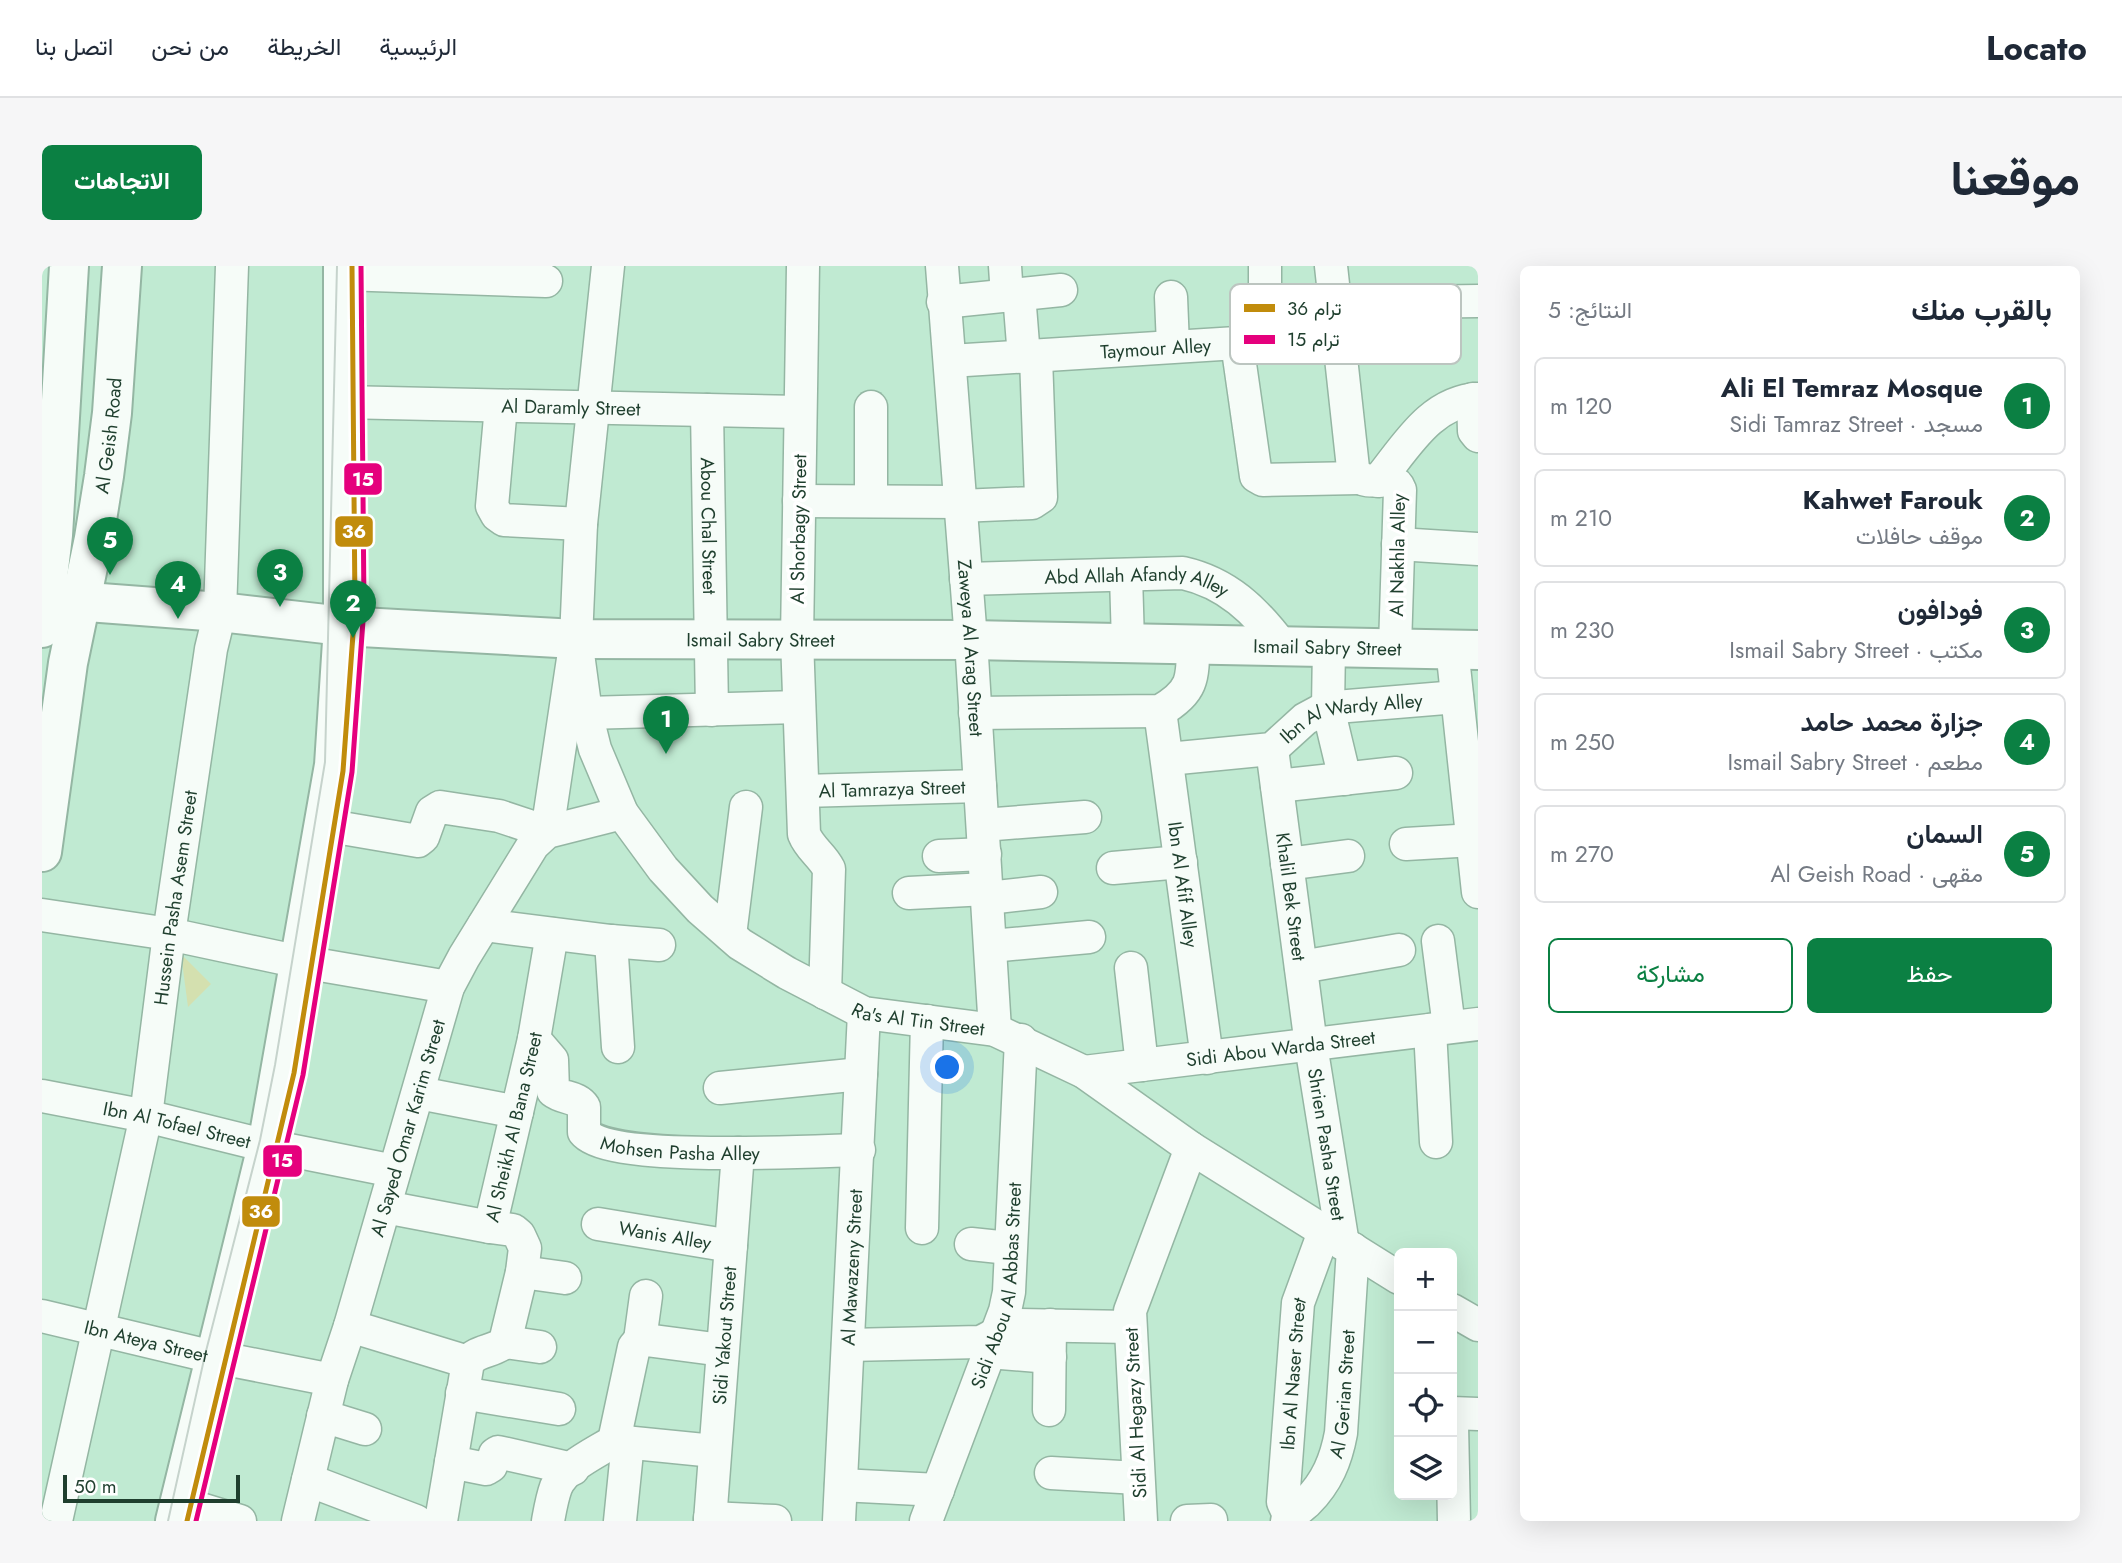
<!DOCTYPE html>
<html lang="ar">
<meta charset="utf-8">
<style>
body{margin:0;font-family:Jost,Vazirmatn,sans-serif;background:#f6f6f7;color:#1f2937;direction:rtl}
.controls{position:absolute;right:21px;bottom:21px;display:grid;overflow:hidden;border-radius:10px;box-shadow:0 7px 28px #0002}
.controls button{width:63px;height:63px;display:grid;place-items:center;padding:0;border:0;border-bottom:2px solid #e0e1e3;background:#fff;color:#1f2937;font:35px sans-serif}
.scale{position:absolute;left:21px;bottom:18px;width:177px;box-sizing:border-box;padding-left:7px;border:4px solid #1f3f2e;border-top:0;font-size:19px;line-height:24px;white-space:nowrap;color:#1f3f2e;-webkit-text-stroke:5px #fff;paint-order:stroke}
.you{position:absolute;left:906px;top:802px;width:24px;height:24px;margin:-18px;border:5px solid #fff;border-radius:50%;background:#1a73e8;box-shadow:0 0 0 10px #1a73e833}
.badge{display:grid;place-items:center;width:46px;height:46px;border-radius:50%;background:#0b8043;color:#fff;font-size:23px;font-weight:700}
.pin{position:absolute;translate:-50% -58px;filter:drop-shadow(0 2px 4px #0008)}
.pin::after{content:'';position:absolute;top:37px;width:24px;height:21px;background:inherit;clip-path:polygon(0 0,100% 0,50% 100%)}
.list{margin:0;padding:0;list-style:none}
h2{display:flex;justify-content:space-between;align-items:center;height:91px;margin:0;padding:0 28px;font-size:30px}
h2 small{font-size:23px;font-weight:400;color:#747a83}
.list li{display:grid;grid-template-columns:46px 1fr auto;gap:21px;align-items:center;box-sizing:border-box;height:98px;margin:0 14px 14px;padding:0 14px;border:2px solid #e0e1e3;border-radius:10px}
.list b{display:block;font-size:26px;white-space:nowrap}
.list p{margin:0;font-size:23px;white-space:nowrap;color:#747a83}
.list em{font-size:23px;font-style:normal;color:#747a83}
.actions{display:flex;gap:14px;padding:21px 28px}
.actions a{flex:1;padding:16px 0;border:2px solid #0b8043;border-radius:10px;text-align:center;font-size:24px;color:#0b8043}
.actions .main{background:#0b8043;color:#fff}
.icon{flex:none;width:38px;height:38px;fill:none;stroke:currentColor;stroke-width:2;stroke-linecap:round;stroke-linejoin:round}
.map{position:relative;flex:none;width:1436px;height:1255px;overflow:hidden;direction:ltr;border-radius:10px}
header{display:flex;align-items:center;gap:42px;box-sizing:border-box;height:98px;padding:0 35px;background:#fff;border-bottom:2px solid #e0e1e3}
header strong{font-size:33px}
nav{display:flex;gap:38px;margin-inline-start:auto;font-size:24px}
.intro{display:flex;align-items:center;justify-content:space-between;box-sizing:border-box;height:168px;padding:0 42px}
h1{margin:0;font-size:49px}
.button{padding:18px 32px;border-radius:10px;background:#0b8043;color:#fff;font-size:24px;font-weight:700}
main{display:flex;gap:42px;padding:0 42px}
aside{flex:1;background:#fff;border-radius:10px;box-shadow:0 7px 28px #0002}
.map>svg:first-child{display:block}
</style>
<header>
<strong>Locato</strong>
<nav><a>الرئيسية</a><a>الخريطة</a><a>من نحن</a><a>اتصل بنا</a></nav>
</header>
<div class="intro"><h1>موقعنا</h1><a class="button">الاتجاهات</a></div>
<main>
<aside>
<h2>بالقرب منك<small>النتائج: 5</small></h2>
<ul class="list">
<li><span class="badge">1</span><div><b>Ali El Temraz Mosque</b><p>مسجد · Sidi Tamraz Street</p></div><em>120 m</em></li>
<li><span class="badge">2</span><div><b>Kahwet Farouk</b><p>موقف حافلات</p></div><em>210 m</em></li>
<li><span class="badge">3</span><div><b>فودافون</b><p>مكتب · Ismail Sabry Street</p></div><em>230 m</em></li>
<li><span class="badge">4</span><div><b>جزارة محمد حامد</b><p>مطعم · Ismail Sabry Street</p></div><em>250 m</em></li>
<li><span class="badge">5</span><div><b>السمان</b><p>مقهى · Al Geish Road</p></div><em>270 m</em></li>
</ul>
<div class="actions"><a class="main">حفظ</a><a>مشاركة</a></div>
</aside>
<div class="map">
<svg width="1436" height="1255" viewBox="0 0 1436 1255">
<rect width="100%" height="100%" fill="#c0ead2"/>
<path fill="#d4e0af" d="M139 688 169 718 146 741Z"/>
<g fill="none" stroke-linecap="round" stroke-linejoin="round">
<g stroke="#94b6a3" stroke-width="35">
<g id="minor">
<path d="M761 0 755 373 762 568C768 583 780 589 787 603L783 727"/>
<path id="s1" d="M900 0 929 374 953 764"/>
<path d="M963 0 965 30"/>
<path d="M1223 0V60"/>
<path d="M1289 0 1311 202C1321 228 1350 202 1358 224L1353 381"/>
<path d="M301 8 504 15"/>
<path d="M977 28 982 91"/>
<path d="M1129 31 1131 80"/>
<path d="M901 36 1019 24"/>
<path d="M1195 77 1214 210 1221 214 1317 212"/>
<path id="s2" d="M908 95 1195 77 1209 71 1250 43 1293 37 1436 35"/>
<path d="M1431 133 1432 165 1436 170"/>
<path id="s3" d="M300 136 758 146"/>
<path d="M459 140 450 240 455 249 462 254 539 258"/>
<path d="M829 141V235"/>
<path id="s4" d="M665 144 670 444"/>
<path d="M1336 215C1364 181 1388 136 1436 133"/>
<path d="M757 235 918 236"/>
<path d="M918 240 990 237 999 231 994 91"/>
<path d="M1356 278 1436 283"/>
<path d="M1084 309 1086 377"/>
<path id="s5" d="M924 313 1141 307C1185 317 1213 344 1240 380"/>
<path id="s6" d="M534 373 544 447 553 483 580 547 621 603 658 643 698 678 745 707 822 747 953 764 1042 806 1149 882 1357 1012"/>
<path d="M1287 380 1286 442 1303 513"/>
<path d="M1410 382 1436 626"/>
<path id="s7" d="M1118 445 1165 792"/>
<path d="M544 447 757 441"/>
<path d="M933 447 1118 445C1151 426 1151 413 1151 378"/>
<path id="s8" d="M1230 483 1269 779 1301 978"/>
<path id="s9" d="M1126 493 1230 483 1263 453 1276 446 1294 441 1415 431"/>
<path d="M1235 520 1354 507"/>
<path id="s10" d="M761 525 938 520"/>
<path d="M282 559 376 575 381 571 390 546 398 541 457 550 505 566 534 373 539 258 566 0"/>
<path d="M941 559 1043 551"/>
<path d="M1364 578 1432 574"/>
<path d="M897 590 943 588"/>
<path d="M1245 598 1306 590"/>
<path d="M1071 602 1139 596"/>
<path d="M867 627 945 623"/>
<path d="M946 632 999 626"/>
<path d="M0 649 127 668 249 694 406 721"/>
<path d="M442 659 569 675 617 679"/>
<path d="M688 669 704 541"/>
<path d="M569 675 576 781"/>
<path d="M1396 675 1407 761"/>
<path d="M949 680 1047 671"/>
<path d="M1259 701 1357 684"/>
<path d="M1089 702 1100 799"/>
<path d="M1388 764 1394 876"/>
<path id="s11" d="M492 773 510 794 511 825C521 833 535 830 542 841V866C566 897 772 885 817 884"/>
<path id="s12" d="M1042 806 1436 758"/>
<path d="M678 822 819 808"/>
<path d="M377 827 475 846"/>
<path id="s13" d="M0 830 104 850 217 878 352 905"/>
<path d="M343 941 448 961"/>
<path id="s14" d="M556 958 689 980"/>
<path d="M880 962 885 755"/>
<path d="M929 978 967 982"/>
<path d="M480 1006 523 1012"/>
<path d="M1410 1044 1436 1059"/>
<path id="s15" d="M0 1050 163 1089 290 1114"/>
<path d="M308 1060 426 1096"/>
<path d="M598 1074 604 1030"/>
<path d="M463 1076 498 1081"/>
<path d="M806 1079 938 1076C951 1071 963 1060 977 1059L1088 1061"/>
<path d="M947 1086 1008 1091"/>
<path d="M420 1127 517 1143"/>
<path d="M1007 1144 1008 1059"/>
<path d="M1410 1147 1436 1148"/>
<path d="M281 1150 323 1163"/>
<path d="M1410 1158 1412 1255"/>
<path d="M572 1175 672 1185"/>
<path d="M409 1196 444 1203 449 1200 453 1188 456 1186 531 1203"/>
<path d="M1009 1207 1096 1212"/>
<path d="M266 1214 374 1255"/>
<path d="M799 1219 896 1224"/>
<path d="M139 1237 198 1255"/>
<path id="s16" d="M1248 1251 1241 1236 1256 1037 1282 966"/>
<path d="M668 1252 733 1255"/>
<path id="s17" d="M14 1255 104 850 127 668 169 383 178 346 190 0"/>
<path id="s18" d="M256 1255 290 1114 308 1060 406 721 422 691 491 579 505 566 580 547"/>
<path id="s19" d="M399 1255 426 1096C435 1084 452 1086 463 1076L480 1006 483 982 477 969 471 964 448 961 492 773 510 668"/>
<path d="M506 1255C508 1244 510 1232 514 1221 523 1200 554 1187 572 1175L592 1081 598 1074H604L680 1084"/>
<path d="M578 1255 586 1176"/>
<path id="s20" d="M668 1255 696 887"/>
<path id="s21" d="M797 1255 822 747"/>
<path id="s22" d="M884 1255 963 1045 967 1026 979 774"/>
<path d="M1099 1255 1088 1045 1149 882"/>
<path d="M1145 1255 1169 1254"/>
<path id="s23" d="M1245 1255C1250 1248 1258 1242 1265 1236 1285 1216 1294 1194 1299 1167L1311 983"/>
</g>
</g>
<g stroke="#94b6a3" stroke-width="42">
<g id="major">
<path id="s24" d="M6 333 178 346 301 360 534 373 929 374 1436 384"/>
<path d="M133 1255 225 880 292 499 301 360V0"/>
</g>
</g>
<g stroke="#94b6a3" stroke-width="42">
<g id="highway">
<path d="M0 362 11 269 27 0"/>
<path id="s25" d="M0 586 26 397 52 272 62 210 70 147 80 0"/>
</g>
</g>
<use href="#minor" stroke="#f6fcf8" stroke-width="32"/>
<use href="#major" stroke="#f6fcf8" stroke-width="38"/>
<use href="#highway" stroke="#f6fcf8" stroke-width="38"/>
<path stroke="#c6d3cc" stroke-width="2" d="M126 1255 163 1089 218 874 233 799 283 496 295 0"/>
<g stroke="#fff" stroke-width="10">
<path id="tram-1" d="M145 1255 252 807 301 505 313 341 310 0"/>
</g>
<g stroke="#fff" stroke-width="10">
<path id="tram-2" d="M154 1255 261 809 310 506 322 341 319 0"/>
</g>
<use href="#tram-1" stroke="#c18c0c" stroke-width="5"/>
<use href="#tram-2" stroke="#e5007d" stroke-width="5"/>
</g>
<g text-anchor="middle" stroke-width="7" stroke-linejoin="round" paint-order="stroke">
<g font-size="19" fill="#1f3f2e" stroke="#fff">
<text dy="7" stroke="none"><textPath href="#s2" startOffset="206">Taymour Alley</textPath></text>
<text dy="7" stroke="none"><textPath href="#s3" startOffset="229">Al Daramly Street</textPath></text>
<text dy="7" stroke="none"><textPath href="#s25" startOffset="422">Al Geish Road</textPath></text>
<text dy="7" stroke="none"><textPath href="#s4" startOffset="116">Abou Chal Street</textPath></text>
<text transform="translate(756 263) rotate(-89)" y="7">Al Shorbagy Street</text>
<text transform="translate(1355 289) rotate(-89)" y="7">Al Nakhla Alley</text>
<text dy="7" stroke="none"><textPath href="#s5" startOffset="172">Abd Allah Afandy Alley</textPath></text>
<text dy="7" stroke="none"><textPath href="#s24" startOffset="714">Ismail Sabry Street</textPath></text>
<text dy="7" stroke="none"><textPath href="#s24" startOffset="1281">Ismail Sabry Street</textPath></text>
<text dy="7" stroke="none"><textPath href="#s1" startOffset="383">Zaweya Al Arag Street</textPath></text>
<text dy="7" stroke="none"><textPath href="#s9" startOffset="194">Ibn Al Wardy Alley</textPath></text>
<text dy="7" stroke="none"><textPath href="#s10" startOffset="89">Al Tamrazya Street</textPath></text>
<text dy="7" stroke="none"><textPath href="#s7" startOffset="175">Ibn Al Afif Alley</textPath></text>
<text dy="7" stroke="none"><textPath href="#s8" startOffset="149">Khalil Bek Street</textPath></text>
<text dy="7" stroke="none"><textPath href="#s17" startOffset="635">Hussein Pasha Asem Street</textPath></text>
<text dy="7" stroke="none"><textPath href="#s6" startOffset="555">Ra's Al Tin Street</textPath></text>
<text dy="7" stroke="none"><textPath href="#s12" startOffset="198">Sidi Abou Warda Street</textPath></text>
<text dy="7" stroke="none"><textPath href="#s13" startOffset="138">Ibn Al Tofael Street</textPath></text>
<text dy="7" stroke="none"><textPath href="#s19" startOffset="448">Al Sheikh Al Bana Street</textPath></text>
<text dy="7" stroke="none"><textPath href="#s18" startOffset="408">Al Sayed Omar Karim Street</textPath></text>
<text dy="7" stroke="none"><textPath href="#s8" startOffset="399">Shrien Pasha Street</textPath></text>
<text dy="7" stroke="none"><textPath href="#s11" startOffset="219">Mohsen Pasha Alley</textPath></text>
<text dy="7" stroke="none"><textPath href="#s14" startOffset="68">Wanis Alley</textPath></text>
<text dy="7" stroke="none"><textPath href="#s21" startOffset="254">Al Mawazeny Street</textPath></text>
<text dy="7" stroke="none"><textPath href="#s22" startOffset="248">Sidi Abou Al Abbas Street</textPath></text>
<text dy="7" stroke="none"><textPath href="#s20" startOffset="186">Sidi Yakout Street</textPath></text>
<text dy="7" stroke="none"><textPath href="#s15" startOffset="107">Ibn Ateya Street</textPath></text>
<text dy="7" stroke="none"><textPath href="#s16" startOffset="145">Ibn Al Naser Street</textPath></text>
<text dy="7" stroke="none"><textPath href="#s23" startOffset="145">Al Gerian Street</textPath></text>
<text transform="translate(1093 1147) rotate(-93)" y="7">Sidi Al Hegazy Street</text>
</g>
</g>
<rect x="1188" y="18" width="231" height="80" rx="10" fill="#fff" stroke="#bcc5c0" stroke-width="2"/>
<rect x="1202" y="38" width="31" height="8" fill="#c18c0c"/>
<rect x="1202" y="69" width="31" height="9" fill="#e5007d"/>
<g font-size="19" fill="#1f3f2e">
<text x="1245" y="49">ترام 36</text>
<text x="1245" y="80">ترام 15</text>
</g>
<g stroke="#fff" stroke-width="2.5">
<rect x="301" y="196" width="40" height="34" rx="7" fill="#e5007d"/>
<rect x="292" y="249" width="40" height="33" rx="7" fill="#c18c0c"/>
<rect x="220" y="878" width="41" height="34" rx="7" fill="#e5007d"/>
<rect x="199" y="929" width="40" height="33" rx="7" fill="#c18c0c"/>
</g>
<g font-size="19" text-anchor="middle" font-weight="bold" fill="#fff">
<text x="321" y="220">15</text>
<text x="312" y="272">36</text>
<text x="240" y="901">15</text>
<text x="219" y="952">36</text>
</g>
</svg>
<div class="controls">
<button>+</button>
<button>−</button>
<button><svg class="icon" aria-label="locate" viewBox="0 0 24 24"><circle cx="12" cy="12" r="6"/><path d="M12 2v4M12 18v4M2 12h4M18 12h4"/></svg></button>
<button><svg class="icon" aria-label="layers" viewBox="0 0 24 24"><path d="M12 4l9 5-9 5-9-5zM3 14l9 5 9-5"/></svg></button>
</div>
<div class="scale">50 m</div>
<div class="you"></div>
<div class="pin badge" style="left:624px;top:488px">1</div>
<div class="pin badge" style="left:311px;top:372px">2</div>
<div class="pin badge" style="left:238px;top:341px">3</div>
<div class="pin badge" style="left:136px;top:353px">4</div>
<div class="pin badge" style="left:68px;top:309px">5</div>
</div>
</main>
